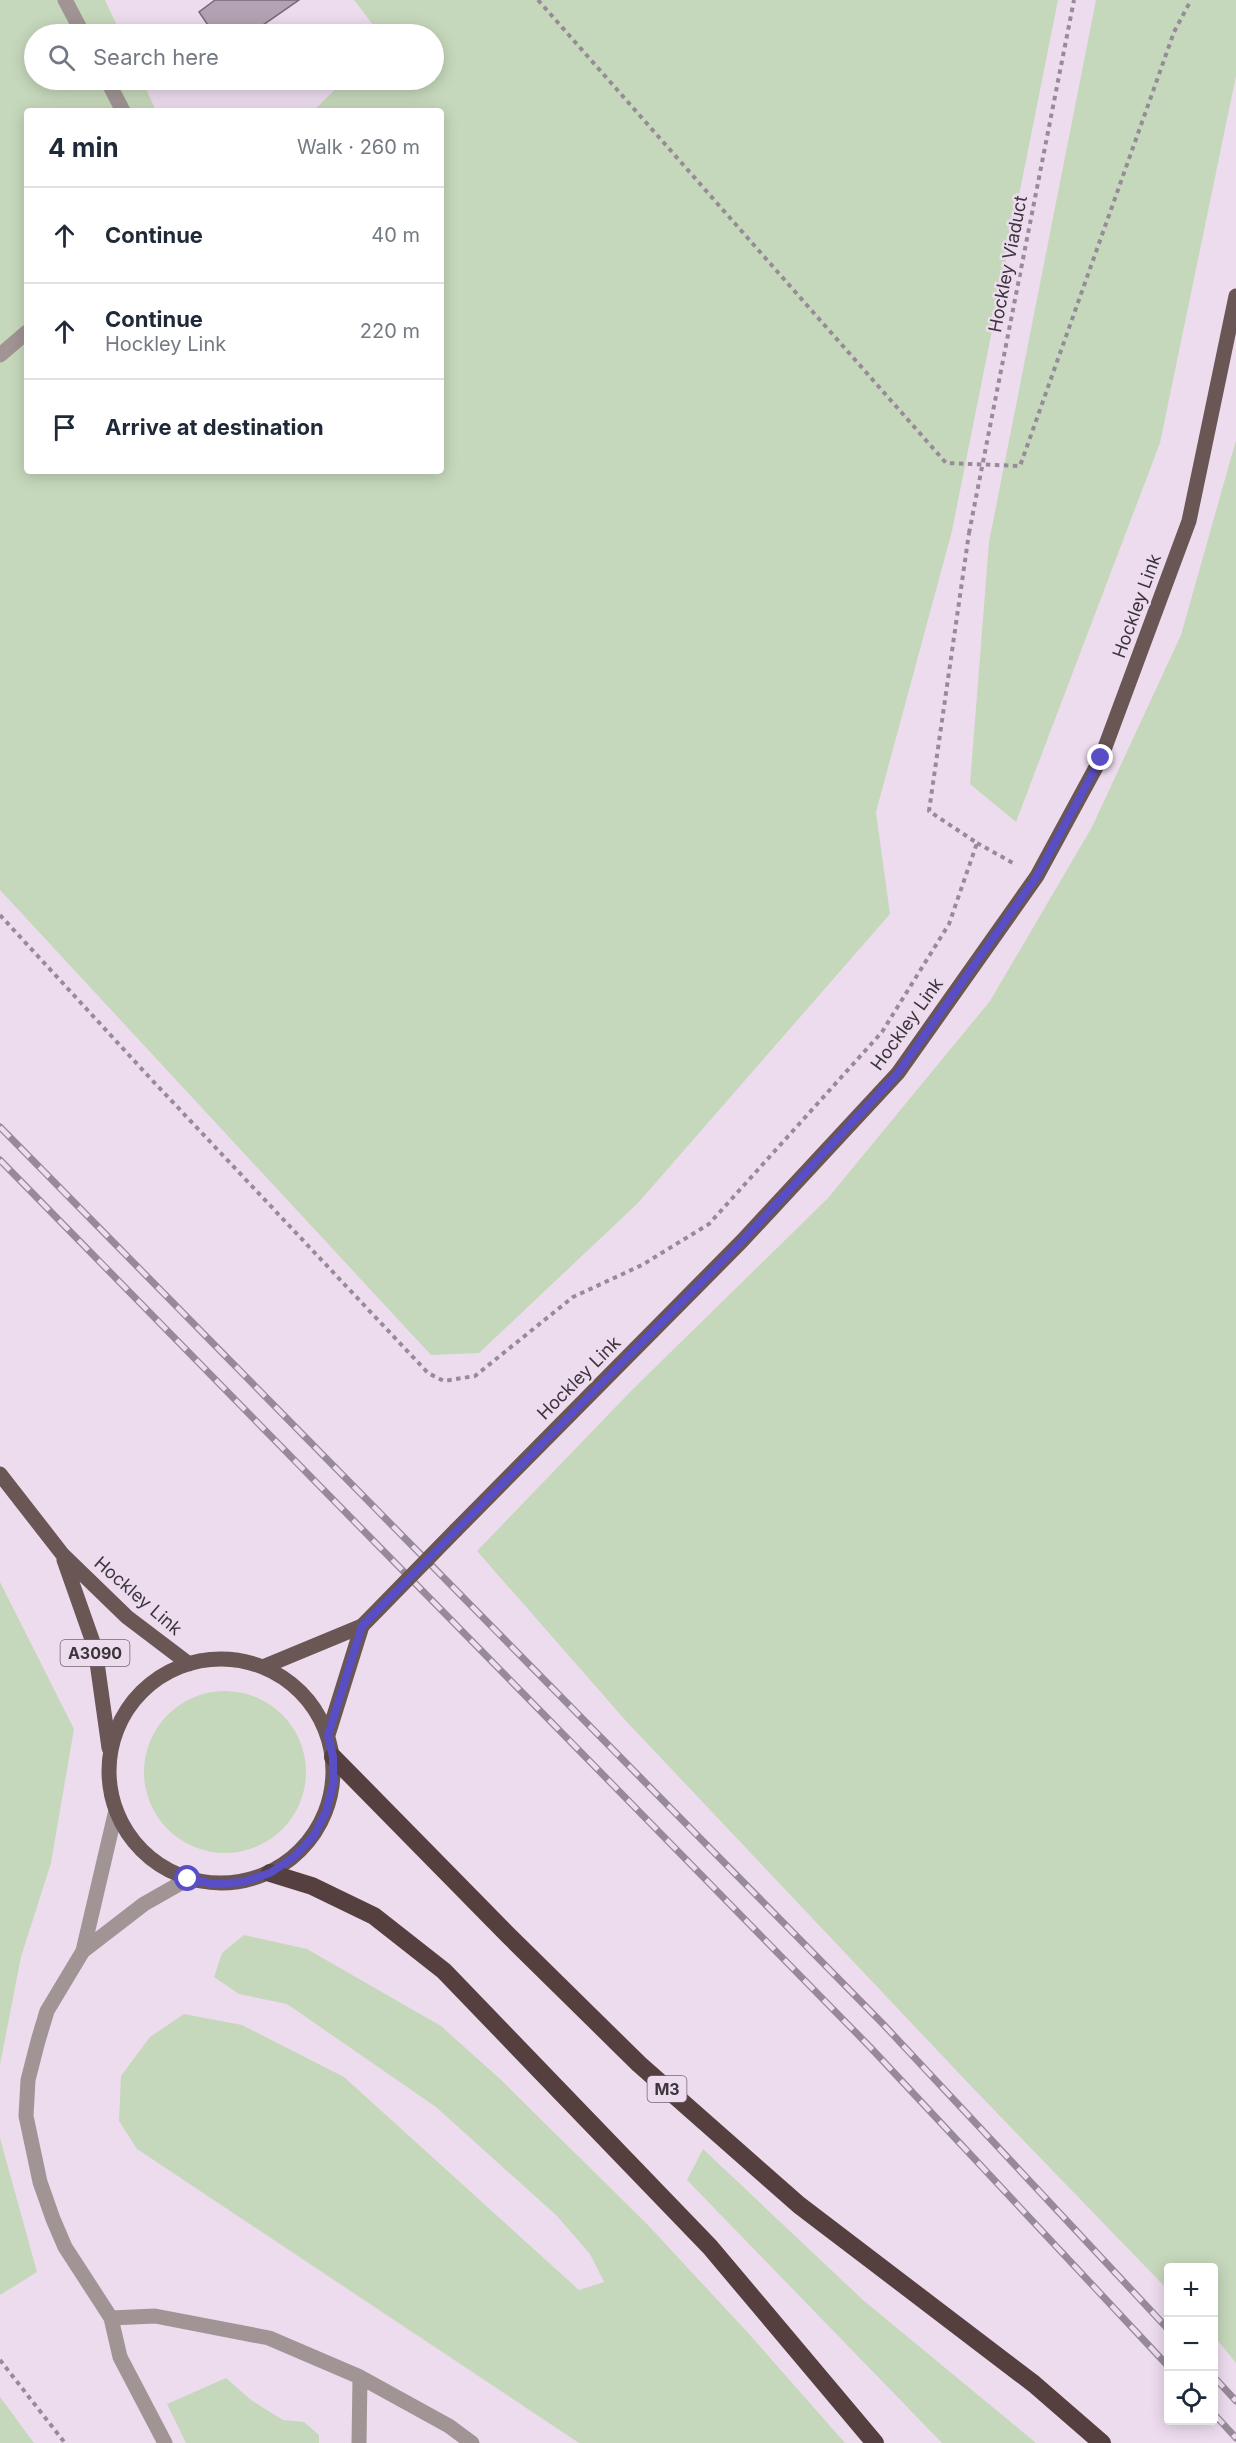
<!DOCTYPE html>
<meta charset="utf-8">
<style>
body{margin:0;font-family:Inter,sans-serif;background:#f6f6f7;color:#1f2937}
.controls{position:absolute;right:18px;bottom:18px;display:grid;overflow:hidden;border-radius:6px;box-shadow:0 3px 15px #0003}
.controls button{width:54px;height:54px;display:grid;place-items:center;padding:0;border:0;border-bottom:2px solid #e0e1e3;background:#fff;color:#1f2937;font:30px sans-serif}
.stop{position:absolute;width:18px;height:18px;margin:-14px;border:4px solid #594ec6;border-radius:50%;background:#fff}
.stop.end{background:#594ec6;border-color:#fff;box-shadow:0 2px 6px #0008}
.list{margin:0;padding:0;list-style:none}
h2{display:flex;justify-content:space-between;align-items:center;height:78px;margin:0;padding:0 24px;font-size:26px}
h2 small{font-size:20px;font-weight:400;color:#747a83}
.list li{display:grid;grid-template-columns:39px 1fr auto;gap:18px;align-items:center;box-sizing:border-box;height:96px;padding:0 24px;border-top:2px solid #e0e1e3}
.list b{display:block;font-size:22px;white-space:nowrap}
.list p{margin:0;font-size:20px;white-space:nowrap;color:#747a83}
.list em{font-size:20px;font-style:normal;color:#747a83}
.icon{flex:none;width:33px;height:33px;fill:none;stroke:currentColor;stroke-width:2;stroke-linecap:round;stroke-linejoin:round}
.map{position:relative;flex:none;width:1236px;height:2443px;overflow:hidden}
.search{position:absolute;background:#fff;box-shadow:0 3px 15px #0003;left:24px;top:24px;width:420px;height:66px;display:flex;align-items:center;gap:15px;box-sizing:border-box;padding:0 21px;border-radius:33px;color:#747a83;font-size:22px}
.panel{position:absolute;background:#fff;box-shadow:0 3px 15px #0003;left:24px;top:108px;width:420px;height:366px;border-radius:6px}
.map>svg:first-child{display:block}
</style>
<div class="map">
<svg width="1236" height="2443" viewBox="0 0 1236 2443">
<rect width="100%" height="100%" fill="#eddcee"/>
<path fill="#c6d8bb" d="M0 0H105L121 34H34V80H142L156 111H27V471H441V111H313L345 80H434V34H380L354 0H1058L952 531 876 812 890 914 638 1203 479 1353 431 1355 0 890Z
M1096 0H1236V76L1160 443 1016 822 970 784 989 542Z
M1236 440V2363L1214 2336V2268H1168V2290L970 2085 626 1721 477 1551 632 1390 828 1198 990 1001 1092 827 1181 635Z
M0 1582 74 1729 51 1863 21 1957 0 2065Z
M144 1772a81 81 0 1 1 162 0a81 81 0 1 1-162 0Z
M244 1935 307 1949 441 2026 499 2078 647 2224 750 2335 845 2443H579L137 2149 119 2121 121 2076 150 2037 184 2014 242 2025 344 2077 579 2290 604 2282 590 2254 557 2216 436 2107 287 2004 239 1994 214 1977 222 1953Z
M0 2138 37 2272 0 2295Z
M703 2149 863 2300 1036 2443H942L687 2180Z
M226 2378 251 2400 283 2420 304 2422 319 2435V2443H186L167 2404Z
M0 2397 34 2443H0Z"/>
<path fill="#b3a2b3" stroke="#786979" stroke-width="1.5" d="M215 0H299L250 34H214L199 12Z"/>
<g fill="none" stroke-linecap="round" stroke-linejoin="round">
<path stroke="#978b97" stroke-width="4" stroke-dasharray="4.5 4.5" stroke-linecap="butt" d="M538 0 946 463 1020 466 1174 32 1191 0
M977 843 1013 863
M0 915 151 1079 428 1373 444 1381 475 1376 573 1297 642 1265 709 1224 882 1032 949 924 977 843 929 811 969 533
M0 2360 65 2443"/>
<path stroke="#a09594" stroke-width="15" d="M65 0 83 34
M107 80 123 111
M0 355 27 332
M116 1810 83 1951 47 2011 38 2041 28 2080 26 2116 40 2182 53 2219 65 2247 111 2318 120 2357 165 2443
M83 1951 144 1904 188 1879
M111 2318 155 2316 269 2338 360 2377 449 2426 472 2443
M359 2443 360 2377"/>
<path stroke="#695655" stroke-width="15" d="M0 1474 63 1555 127 1617 189 1664
M456 1530 742 1241 898 1073 1037 876 1101 758 1189 521 1236 296
M64 1560 95 1648 109 1748
M109 1771a112 112 0 1 1 224 0a112 112 0 1 1-224 0Z
M263 1667 362 1626
M328 1735 362 1626"/>
<path stroke="#55403f" stroke-width="18" d="M333 1757 508 1935 639 2064 799 2205 1034 2384 1102 2443
M270 1873 312 1886 374 1916 444 1971 710 2247 875 2443"/>
<g stroke="#968a97" stroke-width="7">
<path id="rail" d="M0 1127 883 2024 1168 2329
M0 1160 870 2047 1168 2366
M1214 2377 1236 2401
M1214 2414 1236 2438"/>
</g>
<use href="#rail" stroke="#eddcee" stroke-width="4.5" stroke-dasharray="14" stroke-linecap="butt"/>
<path stroke="#978b97" stroke-width="4" stroke-dasharray="4.5 4.5" stroke-linecap="butt" d="M969 533 1074 0"/>
<path stroke="#695655" stroke-width="15" d="M362 1626 456 1530"/>
</g>
<g fill="none" stroke-linecap="round" stroke-linejoin="round">
<path stroke="#594ec6" stroke-width="8" d="M188 1879 215 1884 243 1882 270 1873 294 1857 313 1837 326 1812 333 1785V1757L328 1735 362 1626 742 1241 898 1073 1037 876 1101 758"/>
</g>
<g text-anchor="middle" stroke-width="5" stroke-linejoin="round" paint-order="stroke">
<g fill="#eddcee" stroke="#716771" stroke-width="1.5">
<rect x="60.5" y="1640" width="69" height="26" rx="4.5"/>
<rect x="647.5" y="2076" width="39" height="26" rx="4.5"/>
</g>
<g font-size="16" font-weight="bold" fill="#3c353c">
<text x="95" y="1659">A3090</text>
<text x="667" y="2095">M3</text>
</g>
<g font-size="18" fill="#3c353c" stroke="#eddcee">
<text transform="translate(1008 264) rotate(-79)" y="6">Hockley Viaduct</text>
<text transform="translate(1137 606) rotate(-70)" y="6">Hockley Link</text>
<text transform="translate(907 1024) rotate(-54)" y="6">Hockley Link</text>
<text transform="translate(579 1378) rotate(-45)" y="6">Hockley Link</text>
<text transform="translate(138 1596) rotate(41)" y="6">Hockley Link</text>
</g>
</g>
</svg>
<div class="controls">
<button>+</button>
<button>−</button>
<button><svg class="icon" aria-label="locate" viewBox="0 0 24 24"><circle cx="12" cy="12" r="6"/><path d="M12 2v4M12 18v4M2 12h4M18 12h4"/></svg></button>
</div>
<div class="stop" style="left:188px;top:1879px"></div>
<div class="stop end" style="left:1101px;top:758px"></div>
<div class="search"><svg class="icon" aria-label="search" viewBox="0 0 24 24"><circle cx="10" cy="10" r="6"/><path d="M15 15l6 6"/></svg>Search here</div>
<section class="panel">
<h2>4 min<small>Walk · 260 m</small></h2>
<ul class="list">
<li><svg class="icon" aria-label="ahead" viewBox="0 0 24 24"><path d="M12 20V5M6 11l6-6 6 6"/></svg><div><b>Continue</b></div><em>40 m</em></li>
<li><svg class="icon" aria-label="ahead" viewBox="0 0 24 24"><path d="M12 20V5M6 11l6-6 6 6"/></svg><div><b>Continue</b><p>Hockley Link</p></div><em>220 m</em></li>
<li><svg class="icon" aria-label="arrive" viewBox="0 0 24 24"><path d="M6 21V4h12l-3 4 3 4H6"/></svg><div><b>Arrive at destination</b></div></li>
</ul>
</section>
</div>
